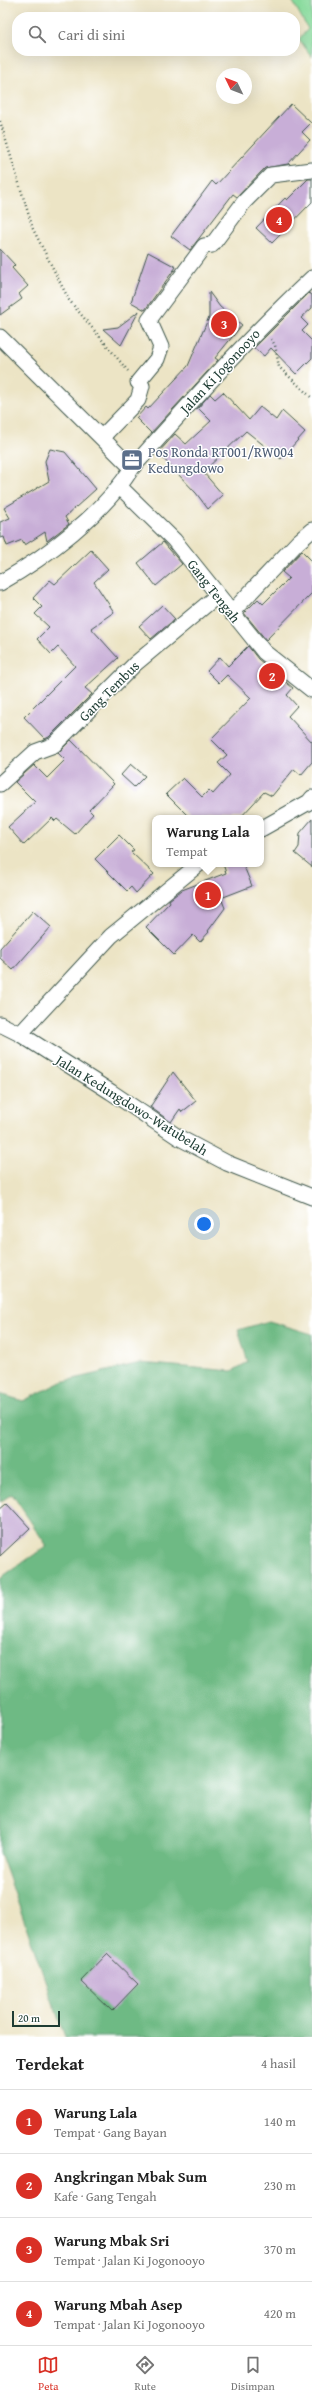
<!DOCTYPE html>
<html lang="id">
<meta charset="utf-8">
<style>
body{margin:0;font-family:"Gentium Book Plus",serif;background:#f6f6f6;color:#222}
.compass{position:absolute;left:216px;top:68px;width:36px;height:36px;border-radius:50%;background:#fff;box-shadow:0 4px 16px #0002;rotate:313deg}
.scale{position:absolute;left:12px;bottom:10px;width:48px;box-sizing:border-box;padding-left:4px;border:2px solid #1f3d34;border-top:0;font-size:11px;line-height:14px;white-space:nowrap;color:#1f3d34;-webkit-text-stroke:3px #fff;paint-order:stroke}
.you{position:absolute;left:204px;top:1224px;width:14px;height:14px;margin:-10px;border:3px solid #fff;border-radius:50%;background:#1a73e8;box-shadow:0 0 0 6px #1a73e833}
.badge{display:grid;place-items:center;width:26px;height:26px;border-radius:50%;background:#d93025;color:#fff;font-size:13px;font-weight:700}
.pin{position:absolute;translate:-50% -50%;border:2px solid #fff;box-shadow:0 1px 4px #0006}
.popup{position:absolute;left:152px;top:815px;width:112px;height:52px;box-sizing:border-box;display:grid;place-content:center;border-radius:8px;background:#fff;filter:drop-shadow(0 1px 3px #0005);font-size:13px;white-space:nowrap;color:#767676}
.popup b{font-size:15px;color:#222}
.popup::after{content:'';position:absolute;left:50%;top:100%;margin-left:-8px;border:8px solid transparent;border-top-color:#fff}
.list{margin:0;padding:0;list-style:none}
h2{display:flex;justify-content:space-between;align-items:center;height:52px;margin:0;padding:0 16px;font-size:17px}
h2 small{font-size:13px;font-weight:400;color:#767676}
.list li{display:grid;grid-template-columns:26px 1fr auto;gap:12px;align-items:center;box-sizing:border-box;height:64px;padding:0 16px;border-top:1px solid #e0e0e0}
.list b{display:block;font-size:15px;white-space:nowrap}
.list p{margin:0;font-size:13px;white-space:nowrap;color:#767676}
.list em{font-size:13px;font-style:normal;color:#767676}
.icon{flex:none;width:22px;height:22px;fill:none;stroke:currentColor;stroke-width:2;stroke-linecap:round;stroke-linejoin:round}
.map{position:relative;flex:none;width:312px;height:2037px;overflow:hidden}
.search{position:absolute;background:#fff;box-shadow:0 4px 16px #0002;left:12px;right:12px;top:12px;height:44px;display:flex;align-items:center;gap:10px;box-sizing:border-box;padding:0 14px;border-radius:16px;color:#767676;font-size:15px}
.sheet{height:308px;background:#fff}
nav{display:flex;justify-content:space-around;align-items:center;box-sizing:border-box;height:56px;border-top:1px solid #e0e0e0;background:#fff;font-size:11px;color:#767676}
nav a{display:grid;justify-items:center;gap:2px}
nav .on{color:#d93025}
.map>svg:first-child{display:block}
</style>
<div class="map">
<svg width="312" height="2037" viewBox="0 0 312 2037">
<rect width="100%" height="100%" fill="#fff"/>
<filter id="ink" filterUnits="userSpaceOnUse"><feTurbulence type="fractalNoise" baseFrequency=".025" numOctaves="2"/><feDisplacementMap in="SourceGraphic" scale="8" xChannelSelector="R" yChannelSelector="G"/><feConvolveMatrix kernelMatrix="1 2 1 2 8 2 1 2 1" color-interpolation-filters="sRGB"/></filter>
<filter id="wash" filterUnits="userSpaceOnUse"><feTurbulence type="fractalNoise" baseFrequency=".012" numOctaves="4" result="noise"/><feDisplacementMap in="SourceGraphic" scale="16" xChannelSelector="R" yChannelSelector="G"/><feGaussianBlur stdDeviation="0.9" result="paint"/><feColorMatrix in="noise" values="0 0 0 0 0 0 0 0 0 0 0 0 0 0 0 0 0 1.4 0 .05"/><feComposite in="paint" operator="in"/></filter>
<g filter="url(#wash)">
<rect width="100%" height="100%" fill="#ece4c5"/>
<path fill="#88da9c" stroke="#548c68" d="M292 0H312V57L299 39 308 29Z"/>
<path fill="#6eba84" stroke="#467c5c" d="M269 1321 312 1334V2037H65L0 1852V1578L47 1546 12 1494 0 1502V1394L23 1401 61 1382 140 1363 232 1371 248 1362 238 1330Z"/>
<g id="blocks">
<path fill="#c8aed7" d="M291 104 311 123 302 132 310 140 288 164 265 168 237 197 233 194 190 250 171 236 212 181 216 185Z
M308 179H312V202L272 243 256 228 285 198 287 200Z
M0 249 15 265 12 268 28 286 19 294 22 299 0 315Z
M148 252 176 267 145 310 131 302Z
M209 292 220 307 242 325 215 358 218 360 151 433 136 418 146 407 148 409 188 366 209 317Z
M309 293 312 295V308L301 318 308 325 302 331 312 341V358L296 374 271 348 264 356 254 348Z
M139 311 121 345 103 329 118 327Z
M223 392 249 420 260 407 276 420 282 411 305 432 281 459 246 431 203 472 223 495 208 509 196 493 158 453 175 434 186 444 211 421 198 408 210 394 215 399Z
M50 449 65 452 96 489 65 517 69 524 47 541 45 532 25 545 22 540 7 546 4 537 0 538V522L10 518 4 508 49 481 45 461Z
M163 542 182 564 156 586 138 563Z
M91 550 108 569 94 582 114 612 91 628 118 658 85 688 92 694 49 737 45 739 24 717 75 666 58 647 51 654 37 639 49 627 35 614 42 607 33 598 50 580 55 584Z
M302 551 312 561V593L266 640 244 613 258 599 263 604 289 578 282 572Z
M162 605 175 619 151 639 139 626Z
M248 646 258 659 293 688 287 695 297 706 288 716 312 742V762L301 775 294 769 272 796 264 792 240 818H190L166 794 183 778 202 797 209 790 213 794 230 775 218 763 227 755 211 739 251 698 227 675 219 683 207 671 220 657 228 666Z
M71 740 114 784 89 810 93 814 75 834 57 819 55 821 52 818 24 845 8 827 35 802 15 782 34 765 47 778 65 760 58 753Z
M131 764 145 776 134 787 121 775Z
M312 819V867L295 853 299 847 300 833Z
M119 835 134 850 131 852 154 874 136 893 131 887 127 891 95 859Z
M223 864H243L252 886 221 898 225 908 208 931 209 932 200 942 193 935 174 955 146 927 170 902 169 900 182 890 226 873Z
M33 911 51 927 13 970 0 958V948Z
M173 1072 196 1101 182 1112 180 1109 171 1122 150 1107Z
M7 1503 30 1528 0 1556V1509Z
M107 1954 138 1984 112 2011 81 1981Z"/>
</g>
</g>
<g filter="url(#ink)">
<use href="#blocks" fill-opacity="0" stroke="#3e564a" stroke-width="1"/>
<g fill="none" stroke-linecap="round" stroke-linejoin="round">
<g stroke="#3e564a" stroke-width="17">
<path id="street" d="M0 337 132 468
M102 437 138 400 142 386 138 382 157 359 161 347 149 320 204 246 212 245 244 202 271 175 312 170
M120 487 174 540 264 652 312 690
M0 583C46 557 104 513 132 468 190 403 248 338 312 278
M231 613 298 542 312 530
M0 784 35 752 54 745 135 664 218 595
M261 829 309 802 312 798
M0 1024 20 1034 111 1092 178 1137 227 1163 312 1197
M20 1034 111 936 199 864"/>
</g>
<path stroke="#3e564a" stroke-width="2.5" stroke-dasharray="1 3" stroke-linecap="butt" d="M0 121 33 229 69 300 128 371
M271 339 275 345 279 367 312 398"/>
<use href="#street" stroke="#fff" stroke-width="15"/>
</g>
</g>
<defs>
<g id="office-square" transform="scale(1.15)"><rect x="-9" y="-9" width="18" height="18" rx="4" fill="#5c6f8a" stroke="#fff"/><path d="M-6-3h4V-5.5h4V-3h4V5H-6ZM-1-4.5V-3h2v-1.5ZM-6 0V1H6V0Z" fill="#fff"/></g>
</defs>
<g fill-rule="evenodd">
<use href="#office-square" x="132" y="460"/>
</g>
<g text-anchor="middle" stroke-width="3" stroke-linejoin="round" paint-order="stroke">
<g font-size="14" fill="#1f3d34" stroke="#fff">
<text transform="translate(220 371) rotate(-47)" y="5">Jalan Ki Jogonooyo</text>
<text transform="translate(214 591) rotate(52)" y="5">Gang Tengah</text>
<text transform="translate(109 691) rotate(-45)" y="5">Gang Tembus</text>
<text transform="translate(132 1105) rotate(32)" y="5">Jalan Kedungdowo-Watubelah</text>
</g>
<g font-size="14" fill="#4e5e75" stroke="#fff" text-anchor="start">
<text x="148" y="457">Pos Ronda RT001/RW004<tspan x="148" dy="16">Kedungdowo</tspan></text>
</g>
</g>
</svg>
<svg class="compass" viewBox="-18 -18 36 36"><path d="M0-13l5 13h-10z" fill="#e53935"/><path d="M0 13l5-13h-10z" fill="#767676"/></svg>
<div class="scale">20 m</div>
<div class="you"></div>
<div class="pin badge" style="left:208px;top:895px">1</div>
<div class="popup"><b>Warung Lala</b>Tempat</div>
<div class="pin badge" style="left:272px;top:676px">2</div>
<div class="pin badge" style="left:224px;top:324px">3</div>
<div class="pin badge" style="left:279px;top:220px">4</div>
<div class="search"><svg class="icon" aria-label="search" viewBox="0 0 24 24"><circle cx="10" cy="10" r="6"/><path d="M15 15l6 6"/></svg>Cari di sini</div>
</div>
<section class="sheet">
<h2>Terdekat<small>4 hasil</small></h2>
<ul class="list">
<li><span class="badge">1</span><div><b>Warung Lala</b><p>Tempat · Gang Bayan</p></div><em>140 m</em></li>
<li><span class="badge">2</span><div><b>Angkringan Mbak Sum</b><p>Kafe · Gang Tengah</p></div><em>230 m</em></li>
<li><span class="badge">3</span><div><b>Warung Mbak Sri</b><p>Tempat · Jalan Ki Jogonooyo</p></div><em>370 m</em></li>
<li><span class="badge">4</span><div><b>Warung Mbah Asep</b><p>Tempat · Jalan Ki Jogonooyo</p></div><em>420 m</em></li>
</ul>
</section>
<nav>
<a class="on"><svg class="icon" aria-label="map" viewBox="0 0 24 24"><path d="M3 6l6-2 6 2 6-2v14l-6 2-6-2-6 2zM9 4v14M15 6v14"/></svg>Peta</a>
<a><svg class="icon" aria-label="directions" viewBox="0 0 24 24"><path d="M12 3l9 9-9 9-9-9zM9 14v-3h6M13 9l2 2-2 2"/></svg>Rute</a>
<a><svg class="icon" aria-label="saved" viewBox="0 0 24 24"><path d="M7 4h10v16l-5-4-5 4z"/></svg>Disimpan</a>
</nav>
